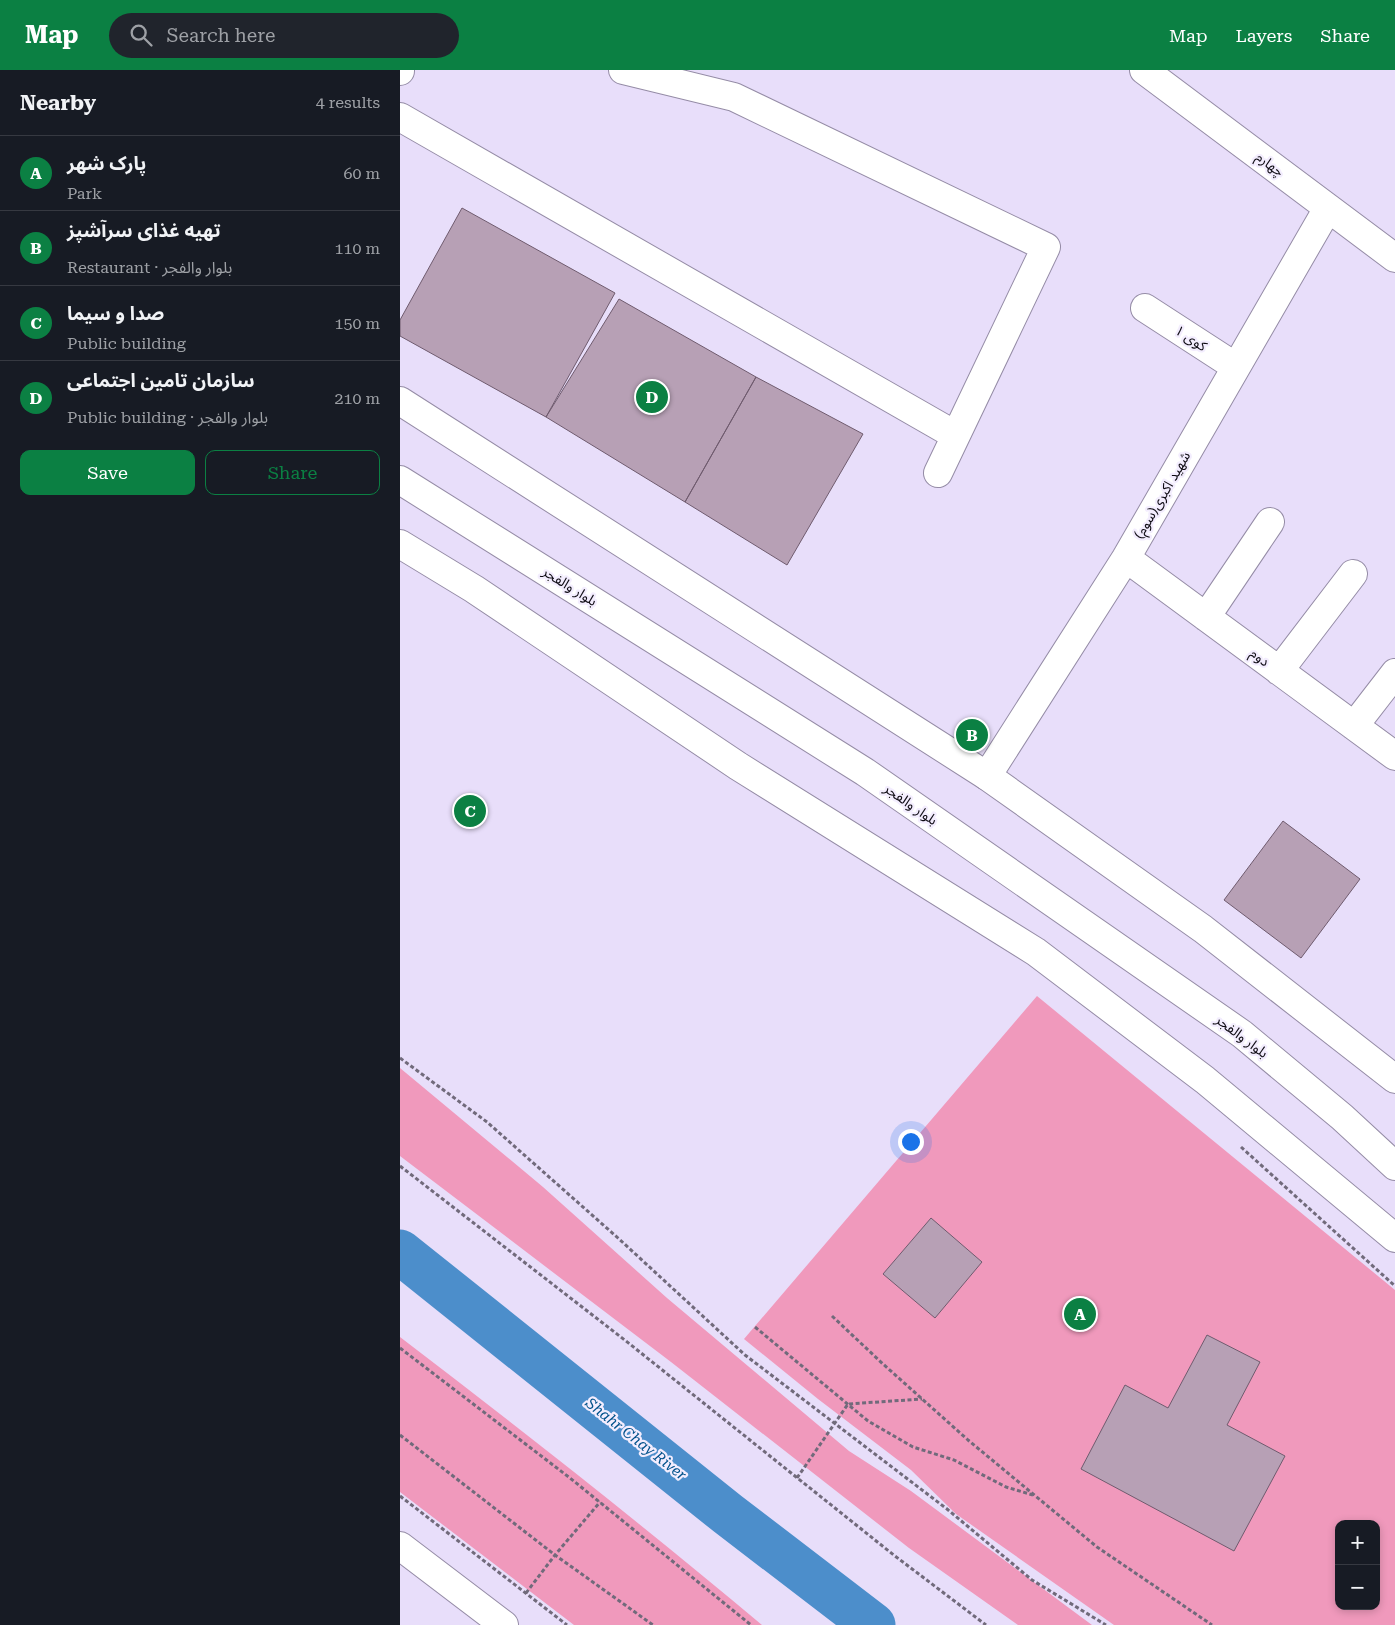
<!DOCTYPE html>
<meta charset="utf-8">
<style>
body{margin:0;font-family:"Roboto Serif","Noto Sans Arabic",serif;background:#20242c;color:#f1f3f6}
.controls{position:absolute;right:15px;bottom:15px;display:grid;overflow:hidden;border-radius:10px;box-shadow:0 2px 8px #0003}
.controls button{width:45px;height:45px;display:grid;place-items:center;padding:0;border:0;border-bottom:1px solid #363941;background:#171b24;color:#f1f3f6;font:25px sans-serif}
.you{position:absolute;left:510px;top:1071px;width:18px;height:18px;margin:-12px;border:4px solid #fff;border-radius:50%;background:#1a73e8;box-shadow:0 0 0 8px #1a73e833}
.badge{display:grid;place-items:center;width:32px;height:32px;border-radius:50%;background:#0b8043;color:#fff;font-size:16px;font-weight:700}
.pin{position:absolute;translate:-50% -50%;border:2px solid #fff;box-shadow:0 1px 5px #0006}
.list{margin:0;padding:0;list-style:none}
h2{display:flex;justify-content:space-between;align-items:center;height:65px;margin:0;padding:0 20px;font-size:21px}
h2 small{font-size:16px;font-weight:400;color:#9ea1a6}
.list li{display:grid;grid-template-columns:32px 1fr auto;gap:15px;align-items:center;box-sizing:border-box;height:75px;padding:0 20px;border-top:1px solid #363941}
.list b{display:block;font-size:19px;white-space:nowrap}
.list p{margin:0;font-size:16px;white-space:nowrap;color:#9ea1a6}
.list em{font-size:16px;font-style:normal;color:#9ea1a6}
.actions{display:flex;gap:10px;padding:15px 20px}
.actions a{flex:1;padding:11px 0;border:1px solid #0b8043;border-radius:10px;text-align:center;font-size:18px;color:#0b8043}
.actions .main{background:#0b8043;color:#fff}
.icon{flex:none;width:28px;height:28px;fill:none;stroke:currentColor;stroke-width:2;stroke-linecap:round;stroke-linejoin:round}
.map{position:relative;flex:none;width:995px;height:1555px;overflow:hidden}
header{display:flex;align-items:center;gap:30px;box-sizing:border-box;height:70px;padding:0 25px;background:#0b8043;color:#fff}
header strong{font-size:24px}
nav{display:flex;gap:28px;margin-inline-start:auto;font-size:18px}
.search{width:350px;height:45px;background:#20242c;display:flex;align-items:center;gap:12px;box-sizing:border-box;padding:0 18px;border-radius:28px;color:#9ea1a6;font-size:19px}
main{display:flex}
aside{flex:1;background:#171b24}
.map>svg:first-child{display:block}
</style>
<header>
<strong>Map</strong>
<div class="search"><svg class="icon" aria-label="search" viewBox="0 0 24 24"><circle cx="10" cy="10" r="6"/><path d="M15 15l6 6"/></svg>Search here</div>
<nav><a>Map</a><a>Layers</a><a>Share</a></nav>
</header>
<main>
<aside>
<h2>Nearby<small>4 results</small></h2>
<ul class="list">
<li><span class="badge">A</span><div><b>پارک شهر</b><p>Park</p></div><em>60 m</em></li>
<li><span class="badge">B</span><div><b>تهیه غذای سرآشپز</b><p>Restaurant · بلوار والفجر</p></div><em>110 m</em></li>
<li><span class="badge">C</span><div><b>صدا و سیما</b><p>Public building</p></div><em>150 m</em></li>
<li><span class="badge">D</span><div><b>سازمان تامین اجتماعی</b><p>Public building · بلوار والفجر</p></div><em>210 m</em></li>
</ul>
<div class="actions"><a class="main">Save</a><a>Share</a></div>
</aside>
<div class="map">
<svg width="995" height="1555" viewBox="0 0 995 1555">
<rect width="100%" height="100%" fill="#e8defa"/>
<path fill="#f099bc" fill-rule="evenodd" d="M637 926 995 1220V1555H714L556 1444 511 1400 418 1329 344 1269ZM939 1454H976V1536H939Z
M0 998 143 1117 267 1228 449 1381 511 1421 692 1555H618L509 1478 271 1292 0 1086Z
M0 1267C123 1361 244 1456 362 1555H174L0 1422Z"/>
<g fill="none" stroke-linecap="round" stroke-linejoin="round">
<path stroke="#4c8ecb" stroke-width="45" d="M0 1182 328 1444 473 1555"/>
</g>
<path fill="#b7a0b5" stroke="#6f5b6e" d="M62 138 215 223 146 347 0 266V250Z
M219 229 356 307 285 432 146 347Z
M356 307 463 364 387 495 285 432Z
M883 751 960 809 901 888 824 830Z
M531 1148 582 1192 535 1248 483 1204Z
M807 1265 860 1292 827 1355 885 1386 834 1481 681 1399 725 1315 768 1338Z"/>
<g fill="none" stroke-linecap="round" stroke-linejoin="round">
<g stroke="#958ca6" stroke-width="30">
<path id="street" d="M223 0 334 27 646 177 538 403
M744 0 995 188
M0 1V0
M0 47 555 365
M745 238 836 297
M726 488 995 686
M806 547 870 452
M879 601 953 504
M954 656 995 603
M587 706 726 488 928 138"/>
</g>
<g stroke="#958ca6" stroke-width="30">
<path id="secondary" d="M0 1476 104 1555"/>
</g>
<g stroke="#958ca6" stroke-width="30">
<path id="highway" d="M0 331 587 706 803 859 995 1009
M0 410 465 702 842 964 942 1047 995 1096
M0 474 74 519 338 696 636 882 805 1010 995 1168"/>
</g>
<path stroke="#716a7b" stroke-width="3" stroke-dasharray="4 2.5" stroke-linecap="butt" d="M0 988 87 1052 218 1168 345 1285 547 1439 632 1510 706 1555
M841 1077 995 1216
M0 1096 226 1271 495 1486 586 1555
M432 1246 483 1294 568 1370 697 1477 812 1555
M355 1257 468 1351 513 1377 554 1390 606 1417 633 1425
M0 1278 170 1408 351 1555
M0 1365 155 1485 253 1555
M397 1408 448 1334 522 1329
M0 1426 167 1555
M126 1523 155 1485 200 1432"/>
<use href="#street" stroke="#fff" stroke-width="28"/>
<use href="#secondary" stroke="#fff" stroke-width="28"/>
<use href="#highway" stroke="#fff" stroke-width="28"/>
</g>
<g text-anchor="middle" stroke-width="4.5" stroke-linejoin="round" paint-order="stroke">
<g font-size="14" fill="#0e0b13" stroke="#f3edfe">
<text transform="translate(870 94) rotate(37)" y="5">چهارم</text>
<text transform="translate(791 268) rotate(33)" y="5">کوی ۱</text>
<text transform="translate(762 425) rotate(-60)" y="5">شهید اکبری(سوم)</text>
<text transform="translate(170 516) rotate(32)" y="5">بلوار والفجر</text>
<text transform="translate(860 587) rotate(37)" y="5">دوم</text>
<text transform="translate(511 734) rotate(35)" y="5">بلوار والفجر</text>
<text transform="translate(842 966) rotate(37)" y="5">بلوار والفجر</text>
</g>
<g font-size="15" font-style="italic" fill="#01518b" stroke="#f3edfe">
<text transform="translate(236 1369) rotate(38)" y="5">Shahr Chay River</text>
</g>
</g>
</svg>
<div class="controls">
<button>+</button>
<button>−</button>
</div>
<div class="you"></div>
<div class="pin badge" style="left:680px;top:1244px">A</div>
<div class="pin badge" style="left:572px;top:665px">B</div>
<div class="pin badge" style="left:70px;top:741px">C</div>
<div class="pin badge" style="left:252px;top:327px">D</div>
</div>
</main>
